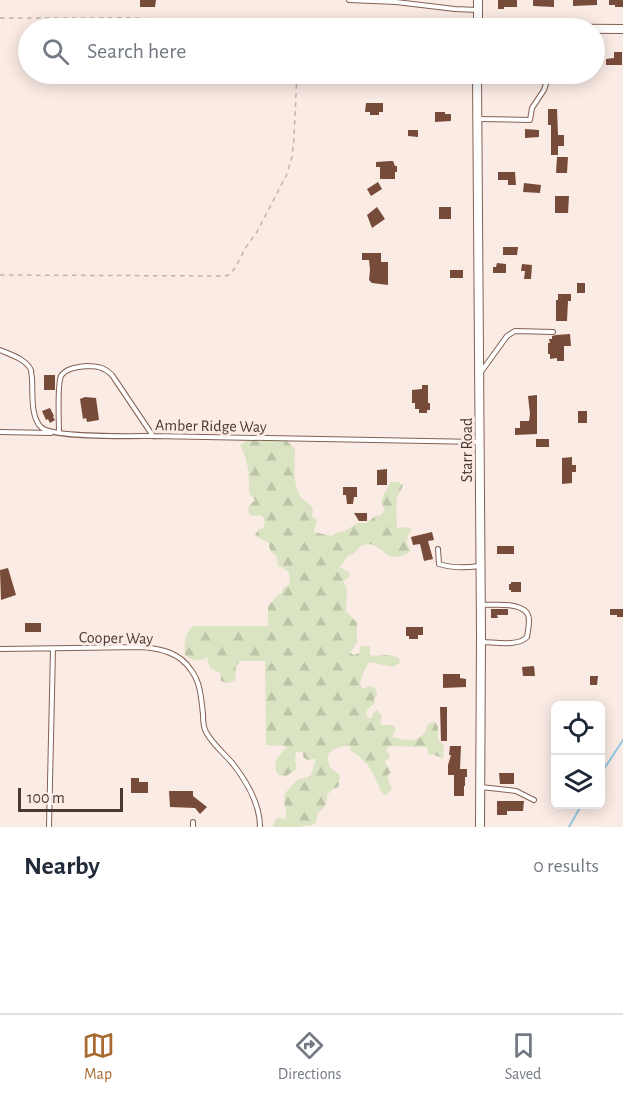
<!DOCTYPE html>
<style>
body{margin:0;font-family:"Alegreya Sans",sans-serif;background:#f6f6f7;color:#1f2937}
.controls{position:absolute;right:18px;bottom:18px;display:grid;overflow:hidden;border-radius:9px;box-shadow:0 3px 15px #0003}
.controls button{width:54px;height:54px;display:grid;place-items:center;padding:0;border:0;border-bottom:2px solid #e0e1e3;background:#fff;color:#1f2937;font:30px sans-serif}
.scale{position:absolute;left:18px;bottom:15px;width:105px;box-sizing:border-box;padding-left:6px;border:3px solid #483933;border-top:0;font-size:16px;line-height:21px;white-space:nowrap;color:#483933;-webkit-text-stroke:4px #fbebe5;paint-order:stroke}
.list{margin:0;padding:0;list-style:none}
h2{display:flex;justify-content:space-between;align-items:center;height:78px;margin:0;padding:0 24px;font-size:26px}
h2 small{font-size:20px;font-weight:400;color:#747a83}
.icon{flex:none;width:33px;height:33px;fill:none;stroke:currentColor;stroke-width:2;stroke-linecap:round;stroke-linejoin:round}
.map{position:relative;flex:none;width:623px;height:827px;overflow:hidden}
.search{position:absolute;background:#fff;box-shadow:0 3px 15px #0003;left:18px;right:18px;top:18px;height:66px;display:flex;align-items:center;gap:15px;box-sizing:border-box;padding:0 21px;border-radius:33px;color:#747a83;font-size:22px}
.sheet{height:186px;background:#fff}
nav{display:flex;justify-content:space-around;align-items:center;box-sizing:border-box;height:84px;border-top:2px solid #e0e1e3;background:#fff;font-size:16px;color:#747a83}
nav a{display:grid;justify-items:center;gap:3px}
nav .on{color:#a96a31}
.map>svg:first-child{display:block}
</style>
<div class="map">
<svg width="623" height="827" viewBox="0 0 623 827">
<defs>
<pattern id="forest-firs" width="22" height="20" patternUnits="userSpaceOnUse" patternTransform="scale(1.5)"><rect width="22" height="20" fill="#dbe4c2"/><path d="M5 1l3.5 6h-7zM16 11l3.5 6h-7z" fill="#bdc4a7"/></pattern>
</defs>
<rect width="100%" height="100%" fill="#fbebe5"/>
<path fill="url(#forest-firs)" d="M248 440H286L295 449C295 463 292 488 302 498 306 502 310 504 313 509L312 517 317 519 314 532 331 536C336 533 342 532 347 530 357 523 354 523 367 523L375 516 381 515 385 509 381 502 384 494 391 482H398L403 485C402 489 400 491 398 495 395 502 397 520 397 528L408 527 412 530C406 536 405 543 411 550 404 558 398 557 389 556 377 547 366 535 354 554L348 556 340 567 350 573 349 577 343 581 347 590 346 611 357 623V642L350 653 354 655 359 653 361 646H370V655C384 657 386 652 400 659L399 664 393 667 369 662 363 673 360 684 363 689 370 686 376 689 377 696 374 699 375 703 367 710 366 714 369 718H372L373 713 377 710 382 715 380 724 383 725H393L396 729 393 733V737C409 742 423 743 428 724L435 721 438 727V739L444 746 443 759 433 754 429 755 427 747 390 746 387 748 386 751 389 753 390 758 385 760V763L391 772 387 776 392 789 388 794 383 795C374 777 371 762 351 751L350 746C339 745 322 751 330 766 332 770 339 772 340 777 340 779 339 785 338 787L333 789 327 795C327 804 325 808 318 813L316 822 310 826 304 825 302 827H272L277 818 286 819C288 811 282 803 285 794 287 790 295 783 298 779L305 778 311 775 316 759 308 760 304 758 302 752H296L295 760 297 769 286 776 278 775C272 763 277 756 287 748L285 746 266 745 265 661H240L236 666 235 681 228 683 221 681 220 673 210 668 207 657C198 662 193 661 185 655 184 643 184 635 193 626H268V607L277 595 282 593 283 588 288 586 290 580 289 572 282 567 278 566 276 555C271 552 269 550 269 543 264 540 259 539 255 535L259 529 263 528C266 522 265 519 261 515L252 516 248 512 249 506 255 500 249 493C249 474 249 462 240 445Z"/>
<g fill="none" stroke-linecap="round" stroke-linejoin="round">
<path stroke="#92c9e1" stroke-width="2" d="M600 775 623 740
M569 827 582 804"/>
</g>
<path fill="#774b39" d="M140 0H156L155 7H140Z
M498 0H517V7H504V9H498Z
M533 0H554V7L533 6Z
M573 0H597V5L573 6Z
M609 0H623V7H615V5H609Z
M614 52H622V65H606V59L614 58Z
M357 74H371V83H358Z
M366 103H383V112H379V115H370V112H365Z
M548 109H557L558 135H564V146H558V155H551V125H548Z
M435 112H445V114H451V121L435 122Z
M525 129 539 130V137L525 138Z
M408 130H418V137L408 136Z
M557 157H568L567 173H556Z
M390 161H393L395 166H397V172H395V179H380V167H376V162Z
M498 172H515L516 185H508V180H498Z
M378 182 382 189 371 196 367 189Z
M524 183 541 185 540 193 523 192Z
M555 196H569L568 213H555Z
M377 207 385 219 372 228 367 215Z
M439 207H451V219H439Z
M503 247H518L517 255H503Z
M362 253H381V262H388V285L372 283 369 280 370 270 369 260H362Z
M497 263 506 264V273H493V267H496Z
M522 264 532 265 531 279H524L525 271H521Z
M450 270H463V278H450Z
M577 283H585V293H577Z
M558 294H571V301H568L567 321H556V300H558Z
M570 334 571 346H564V361H557V358L550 359V354H548V343H550L549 339H552V336L556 335Z
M44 375H55V390H44Z
M422 385H428V403H430V410H427V413H419V409H415V403H412V390L422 389Z
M537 395V434L515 435V428H520V421H529L530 414 528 396Z
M85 397 96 398 99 420 87 422 86 418 83 419 80 399Z
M50 408 54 416 53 417 55 420 50 423 48 419 46 420 42 411Z
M578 411H587V423H578Z
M536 439H549V447H536Z
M572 457V465H576V472H572V483L562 484V458Z
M387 469V485H377V470Z
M343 487H357V497H354L353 504H347L346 495H343Z
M354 513H367V521H359Z
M432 532 434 540 428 541 433 559 424 561 420 544 413 545 411 537Z
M497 546H514V554H497Z
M8 568 16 595 1 600 0 570Z
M511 582H521V592H511V590H509V584H511Z
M491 609H508V615H497L498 618H491Z
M610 609H623V617H617V615H610Z
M25 623H41V632H25Z
M406 627H423V635H418V639H409V636H406Z
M534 666 535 676H523L522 667Z
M443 674H460V678L466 679V687L443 688Z
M590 676H598L597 685H590Z
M440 707H447V741H441Z
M450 746H461L460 769H467V777H465V786H464V796H454V775H448V765L451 755H449Z
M499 773H514V784H500Z
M131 778H139V782H148V793H131Z
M169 791H193V796L207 807 200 814 195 808 170 807Z
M497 801H524L523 811H507V815H497Z"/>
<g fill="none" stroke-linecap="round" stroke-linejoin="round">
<g stroke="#836154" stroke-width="6">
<path id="service" d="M349 0 396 2 455 9 477 10
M478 119 530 120 532 108 544 90 549 74
M0 350C9 354 26 359 31 370 31 371 32 378 32 379 33 393 30 418 42 428 55 438 134 436 153 436L479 442
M481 372 507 336 515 331 553 332
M0 432 51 433
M59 433C59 421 57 385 61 376 66 368 78 367 86 366 97 366 104 367 112 375L153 436
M438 549 439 564C452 568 466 568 479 566
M481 605C493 605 519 602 527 613 531 618 528 630 527 637 517 647 495 642 481 642
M0 649 143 647C162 649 180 653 191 670 201 683 201 699 203 714 203 720 203 727 206 732 213 745 224 753 233 764 247 782 260 805 260 827
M481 787 516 791 534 800
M49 827 53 649
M193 827V822"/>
</g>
<g stroke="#836154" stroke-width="10">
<path id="minor" d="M478 0V28
M478 28 623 29
M477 74 481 635 480 827"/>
</g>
<path stroke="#c1b2ac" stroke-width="1.5" stroke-dasharray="4.5 4.5" stroke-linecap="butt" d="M0 18C30 18 59 18 89 18 122 18 155 15 186 28
M218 28 227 25 241 23 284 24 291 28
M0 275 223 276 229 275 235 268 246 247 257 232 287 174 292 157 294 138 297 74"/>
<use href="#service" stroke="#fff" stroke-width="4"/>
<use href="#minor" stroke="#fff" stroke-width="8"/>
</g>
<g text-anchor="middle" stroke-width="6" stroke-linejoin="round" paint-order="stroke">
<g font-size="16" fill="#483933" stroke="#fbebe5">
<text transform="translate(211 425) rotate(1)" y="6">Amber Ridge Way</text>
<text transform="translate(466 450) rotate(-90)" y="6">Starr Road</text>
<text transform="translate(116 637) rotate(1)" y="6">Cooper Way</text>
</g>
</g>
</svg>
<div class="controls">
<button><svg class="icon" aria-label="locate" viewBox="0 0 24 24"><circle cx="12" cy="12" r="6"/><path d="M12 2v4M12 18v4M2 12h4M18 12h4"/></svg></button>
<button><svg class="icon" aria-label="layers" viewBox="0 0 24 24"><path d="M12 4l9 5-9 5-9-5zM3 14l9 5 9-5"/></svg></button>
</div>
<div class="scale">100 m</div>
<div class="search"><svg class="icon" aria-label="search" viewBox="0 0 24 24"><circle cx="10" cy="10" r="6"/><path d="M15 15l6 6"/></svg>Search here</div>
</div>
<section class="sheet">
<h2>Nearby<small>0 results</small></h2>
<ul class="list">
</ul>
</section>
<nav>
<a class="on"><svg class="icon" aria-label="map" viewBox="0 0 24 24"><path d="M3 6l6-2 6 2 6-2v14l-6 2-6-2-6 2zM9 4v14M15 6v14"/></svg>Map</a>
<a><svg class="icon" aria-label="directions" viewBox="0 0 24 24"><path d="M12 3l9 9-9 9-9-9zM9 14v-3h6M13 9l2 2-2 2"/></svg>Directions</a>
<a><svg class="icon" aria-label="saved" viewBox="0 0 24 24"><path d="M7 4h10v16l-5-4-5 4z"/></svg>Saved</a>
</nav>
